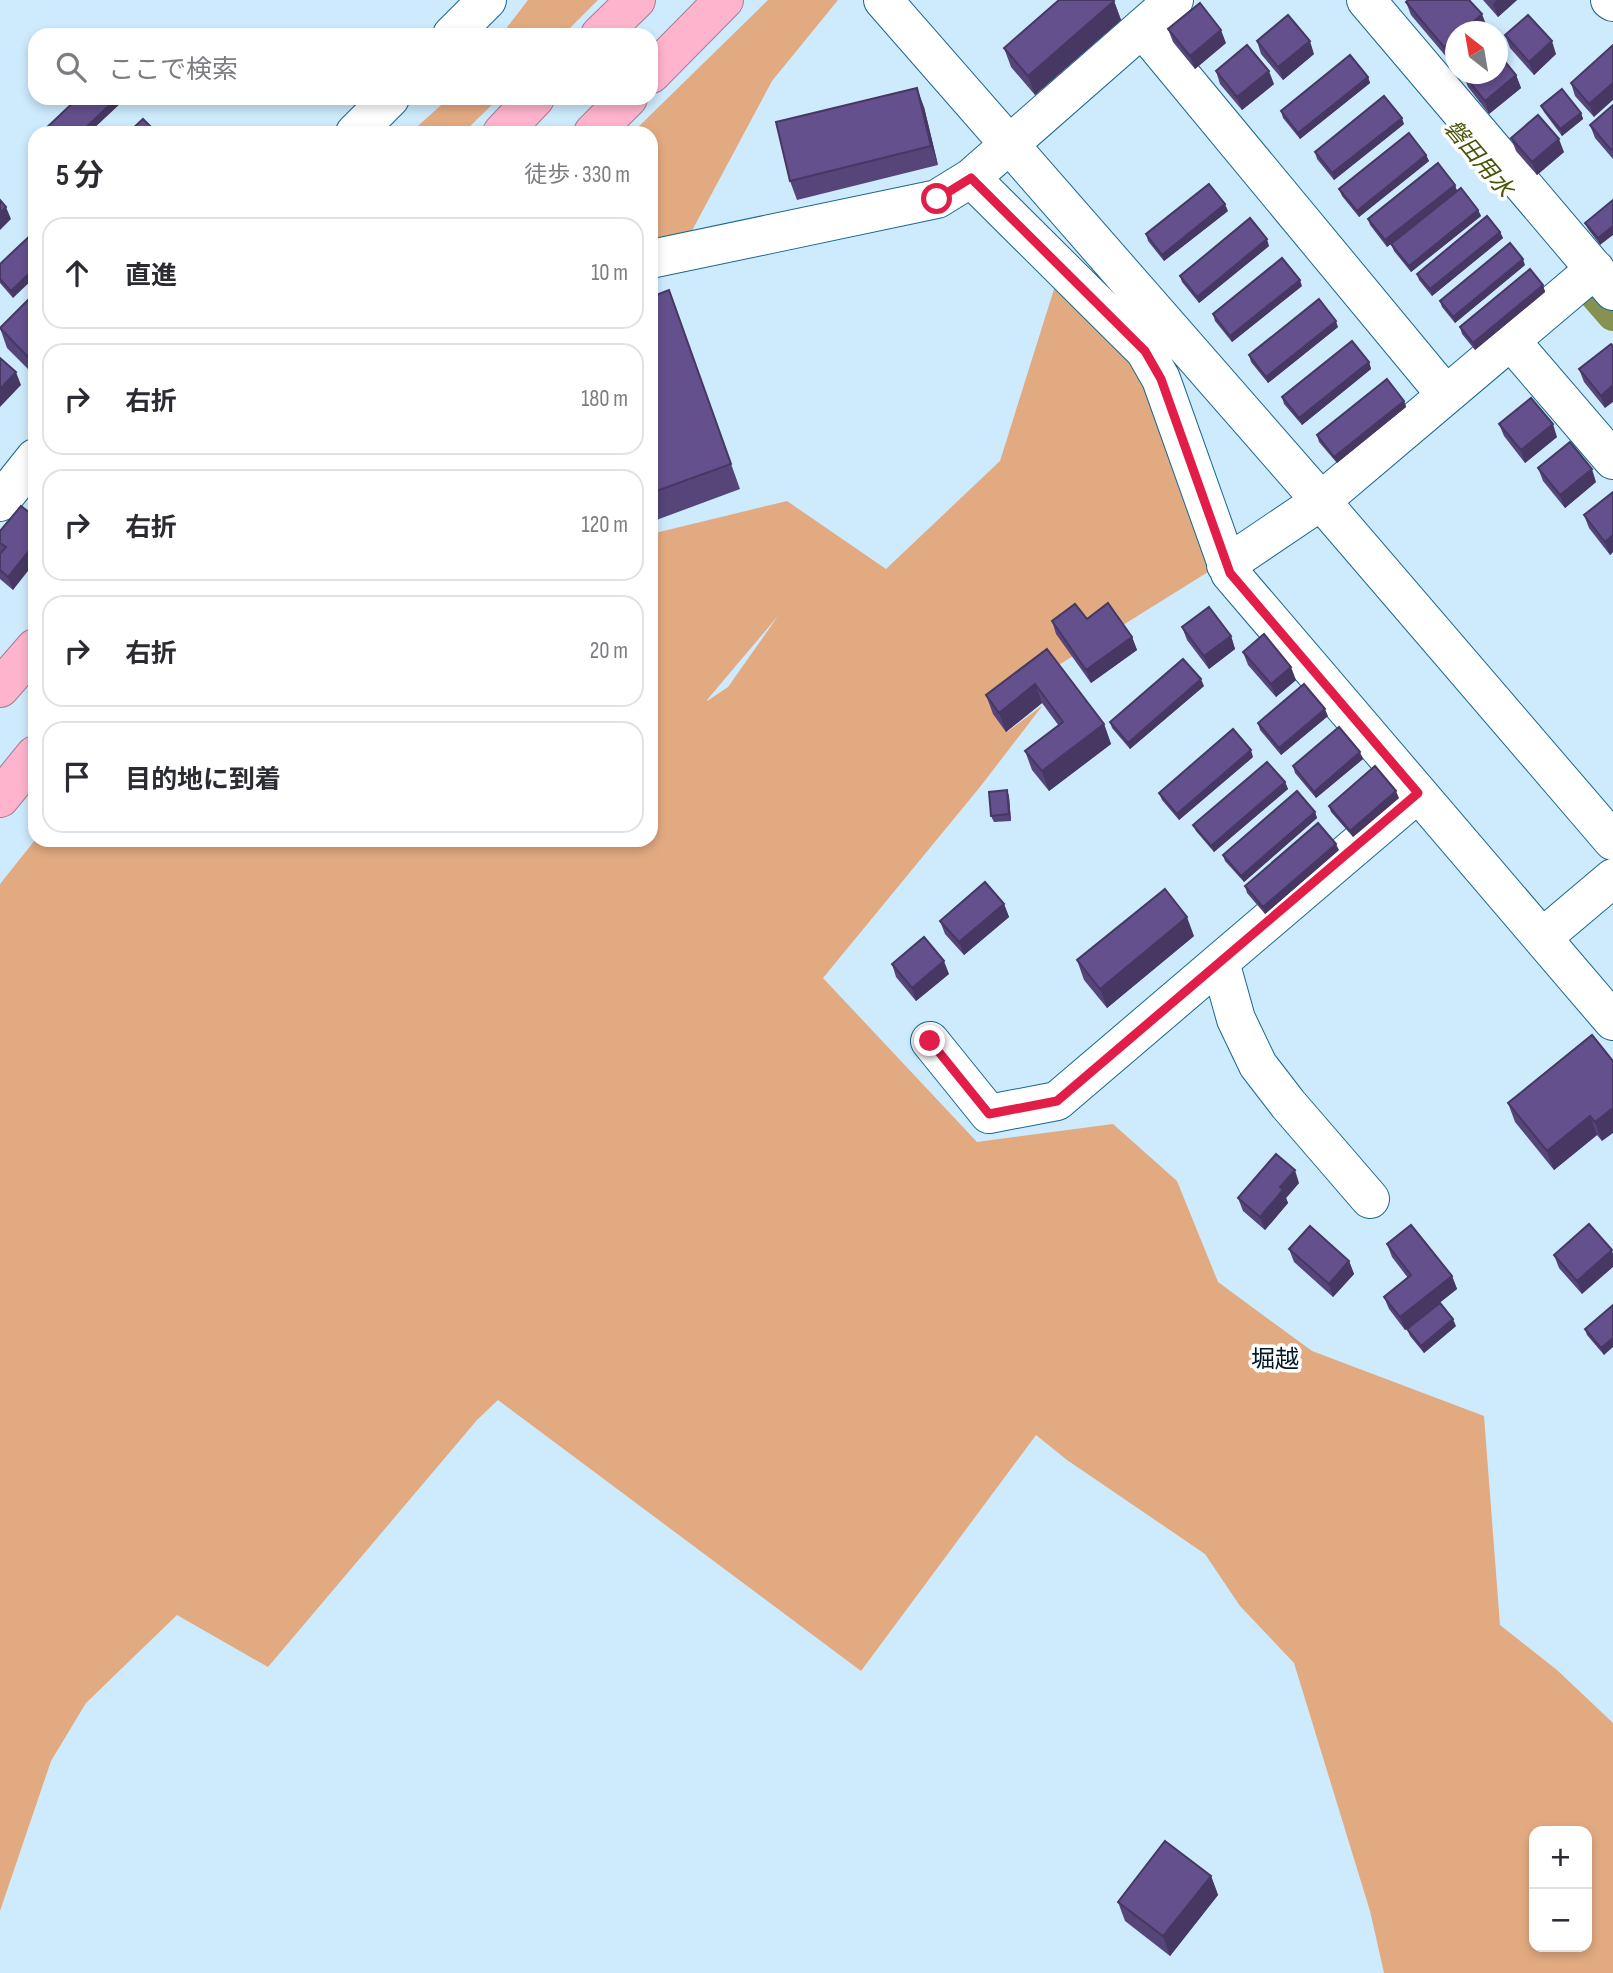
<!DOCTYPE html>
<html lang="ja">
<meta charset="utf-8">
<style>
body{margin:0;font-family:"Sofia Sans Condensed","Noto Sans JP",sans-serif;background:#f2f2f3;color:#2b2b33}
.controls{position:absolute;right:21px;bottom:21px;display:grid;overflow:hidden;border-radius:14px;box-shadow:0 4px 10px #0003}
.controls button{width:63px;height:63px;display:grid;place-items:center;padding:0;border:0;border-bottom:2px solid #e1e1e2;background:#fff;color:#2b2b33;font:35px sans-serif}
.compass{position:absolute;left:1445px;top:21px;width:63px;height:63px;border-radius:50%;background:#fff;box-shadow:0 4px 10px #0003;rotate:329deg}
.stop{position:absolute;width:21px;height:21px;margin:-16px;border:5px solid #e11d48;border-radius:50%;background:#fff}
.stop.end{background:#e11d48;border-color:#fff;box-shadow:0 2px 7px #0008}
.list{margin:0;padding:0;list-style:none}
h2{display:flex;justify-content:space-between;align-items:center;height:91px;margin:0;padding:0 28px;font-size:30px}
h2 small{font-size:23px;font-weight:400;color:#7c7c81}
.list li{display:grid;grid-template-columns:46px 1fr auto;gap:21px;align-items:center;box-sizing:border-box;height:112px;margin:0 14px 14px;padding:0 14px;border:2px solid #e1e1e2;border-radius:21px}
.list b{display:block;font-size:26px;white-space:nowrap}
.list em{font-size:23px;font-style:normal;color:#7c7c81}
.icon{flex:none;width:38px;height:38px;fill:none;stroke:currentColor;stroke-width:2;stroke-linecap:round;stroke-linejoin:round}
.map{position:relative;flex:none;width:1613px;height:1973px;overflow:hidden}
.search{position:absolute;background:#fff;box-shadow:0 4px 10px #0003;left:28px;top:28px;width:630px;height:77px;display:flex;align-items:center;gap:18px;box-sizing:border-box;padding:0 24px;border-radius:21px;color:#7c7c81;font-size:26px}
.panel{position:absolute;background:#fff;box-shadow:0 4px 10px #0003;left:28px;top:126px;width:630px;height:721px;border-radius:21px}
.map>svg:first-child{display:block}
</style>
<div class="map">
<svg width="1613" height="1973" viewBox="0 0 1613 1973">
<rect width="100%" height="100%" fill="#ceeafd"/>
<path fill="#e2aa81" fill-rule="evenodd" d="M528 0H598L563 35H501Z
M768 0H838L772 81 680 253 651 271V133H632Z
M449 98H499L463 133H410Z
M1061 267 1125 331 1216 567 1054 668 1007 732 1043 705 980 787 823 978 977 1142 1113 1124 1177 1181 1218 1282 1312 1351 1484 1416 1500 1625 1557 1670 1613 1723V1973H1384L1370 1911 1294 1663 1240 1606 1205 1554 1067 1460 1036 1435 861 1671 498 1400 477 1420 268 1667 177 1615 86 1703 51 1761 0 1911V884L35 840H651V534L787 501 886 569 1000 461ZM778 616 728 687 707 701V700ZM1534 1831H1587V1947H1534Z"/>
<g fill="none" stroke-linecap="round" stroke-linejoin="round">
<path stroke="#869252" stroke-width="32" d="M1579 276 1613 315"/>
<g stroke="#196790" stroke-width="40">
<path id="minor" d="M883 0 1321 501 1613 841
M1366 0 1613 291
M1610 0 1613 2
M1142 28 1446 395
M452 35 487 0
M355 133 390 98
M971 178 1145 351 1161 379 1230 573 1613 1021
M651 259 937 199 971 178 1174 0
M1510 340 1613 460
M0 502 35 458
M1226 565 1321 501 1595 269
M1542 938 1613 878
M1220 962 1236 1019 1258 1065 1288 1104 1370 1199
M930 1041 989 1114 1057 1101 1418 793"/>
</g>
<g stroke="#a57d93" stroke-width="40">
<path id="highway" d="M600 35 636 0
M651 74 724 0
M502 133 535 98
M593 133 628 98
M0 688 35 648
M0 798 35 755"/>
</g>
<use href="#minor" stroke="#fff" stroke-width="38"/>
<use href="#highway" stroke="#feb4cc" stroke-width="38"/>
</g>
<path fill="#564579" d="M1483 0H1517L1498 17Z
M1114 1 1121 20 1035 95 1011 67 1004 48Z
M1406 2 1487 27 1449 60 1411 15Z
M1168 29 1226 43 1195 69 1173 42Z
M1505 35 1556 54 1534 75 1510 48Z
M1257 41 1314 54 1283 80 1261 54Z
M1613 45 1594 117 1575 96 1571 83Z
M1216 71 1274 84 1242 110 1220 84Z
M1463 74 1516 75 1521 88 1489 114 1468 87Z
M1368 77 1370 83 1300 139 1283 118 1281 111Z
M1613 105V159L1595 138 1590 125Z
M1541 106 1581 113 1583 119 1562 136 1544 112Z
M924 107 938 165 797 200 790 181Z
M1404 124 1334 180 1317 159 1315 152Z
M1511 138 1564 152 1537 175 1516 151Z
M1426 155 1429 161 1359 217 1342 196 1339 189Z
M1455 185 1457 191 1387 247 1370 225 1368 219Z
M1613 200 1600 245 1588 229 1585 223Z
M1478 210 1481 216 1411 272 1394 251 1391 244Z
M1228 211 1164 261 1148 241 1146 234Z
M35 231 13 298 0 283V264Z
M1500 232 1503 238 1432 296 1419 280 1417 274Z
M1269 246 1199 303 1182 282 1180 276Z
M1525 265 1455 323 1442 307 1440 301Z
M1543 285 1545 292 1475 350 1462 334 1460 327Z
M1302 286 1232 342 1215 321 1213 314Z
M669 290 740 489 651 522V297Z
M35 293V376L7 348 0 328Z
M1338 327 1268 383 1251 362 1249 355Z
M1613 346 1605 408 1584 382 1579 369Z
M1369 362 1371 369 1302 425 1284 404 1282 397Z
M1404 401 1406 407 1337 463 1319 442 1317 435Z
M1499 424 1557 437 1525 463 1504 436Z
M1538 468 1596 482 1565 508 1543 481Z
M1613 492V552L1610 555 1589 528 1584 515Z
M35 517 13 590 0 579V554L1 553 0 552V531Z
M1052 621 1132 637 1137 650 1091 683 1056 634Z
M1182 627 1231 636 1235 649 1209 669 1187 640Z
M1047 649 1104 724 1111 744 1049 791 1032 770 1025 751 1059 726 1042 703 1006 732 993 714 986 695Z
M1243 652 1296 680 1276 697 1248 665Z
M1204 686 1130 749 1112 728 1110 722Z
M1328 716 1281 755 1260 730 1258 723Z
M1253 757 1179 820 1162 800 1159 793Z
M1363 759 1316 798 1295 773 1293 766Z
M1285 782 1288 789 1214 852 1196 831 1193 825Z
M1007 790 1009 797 1011 821 994 822 991 816Z
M1399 798 1353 837 1331 812 1329 806Z
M1315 812 1317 818 1244 882 1225 861 1223 855Z
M1339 850 1265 914 1247 893 1245 886Z
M1004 904 1009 917 964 955 945 934 940 921Z
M1194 936 1107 1008 1084 980 1077 960Z
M892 964 949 974 916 1001 896 977Z
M1592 1035 1602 1141 1597 1135 1554 1170 1515 1122 1508 1103Z
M1299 1183 1286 1198 1288 1203 1265 1230 1243 1211 1238 1198Z
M1589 1224 1582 1294 1559 1268 1554 1255Z
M1387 1244 1452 1276 1457 1289 1405 1330 1389 1309 1384 1297 1408 1278 1392 1257Z
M1289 1249 1349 1261 1354 1274 1333 1297 1294 1262Z
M1613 1305 1604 1355 1587 1335 1585 1329Z
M1456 1326 1424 1353 1410 1336 1407 1329Z
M1211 1876 1218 1895 1170 1956 1125 1921 1118 1902Z"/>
<path fill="#463863" d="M1497 0H1517L1498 17 1493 4Z
M1114 1 1121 20 1035 95 1028 76Z
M1482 14 1487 27 1482 32H1462Z
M1221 30 1226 43 1195 69 1190 56Z
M1455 37V54L1449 60 1444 47Z
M1310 41 1314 54 1283 80 1278 67Z
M1552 41 1556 54 1534 75 1529 62Z
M1269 71 1274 84 1242 110 1237 97Z
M1516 75 1521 88 1489 114 1485 101Z
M1368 77 1370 83 1300 139 1298 133Z
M1613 83V100L1594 117 1589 104Z
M917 88 924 107 938 165 931 146Z
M117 98H120L122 102 89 133H80Z
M1581 113 1583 119 1562 136 1560 129Z
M1402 118 1404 124 1334 180 1332 173Z
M1559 139 1564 152 1537 175 1532 162Z
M1426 155 1429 161 1359 217 1357 211Z
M1455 185 1457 191 1387 247 1385 240Z
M1225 204 1228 211 1164 261 1162 255Z
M6 207 11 219 0 230V213Z
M1478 210 1481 216 1411 272 1409 266Z
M1613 226V235L1600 245 1598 238Z
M1500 232 1503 238 1432 296 1430 289Z
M1267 239 1269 246 1199 303 1197 297Z
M1523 259 1525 265 1455 323 1453 317Z
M35 268V277L13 298 11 291Z
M1300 280 1302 286 1232 342 1230 336Z
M1543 285 1545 292 1475 350 1473 343Z
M1336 321 1338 327 1268 383 1266 377Z
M35 351V376L28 357Z
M1369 362 1371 369 1302 425 1299 418Z
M16 372 21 385 0 407V389Z
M1613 385V402L1605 408 1601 396Z
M1404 401 1406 407 1337 463 1334 457Z
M1553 424 1557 437 1525 463 1521 450Z
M1592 469 1596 482 1565 508 1560 495Z
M1613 535V552L1610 555 1605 542Z
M35 543V562L13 590 8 577Z
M1231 636 1235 649 1209 669 1204 656Z
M1132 637 1137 650 1091 683 1086 670Z
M1291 667 1296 680 1276 697 1271 684Z
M1201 679 1204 686 1130 749 1128 743Z
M1035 684 1042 703 1006 732 999 713Z
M1325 709 1328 716 1281 755 1279 748Z
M1104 724 1111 744 1049 791 1042 771Z
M1251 750 1253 757 1179 820 1177 814Z
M1360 752 1363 759 1316 798 1314 792Z
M1285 782 1288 789 1214 852 1211 846Z
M1007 790 1009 797 1011 821 1009 814Z
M1396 791 1399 798 1353 837 1350 831Z
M1315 812 1317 818 1244 882 1241 876Z
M1336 844 1339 850 1265 914 1263 907Z
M1004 904 1009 917 964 955 959 942Z
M1187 917 1194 936 1107 1008 1100 989Z
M944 961 949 974 916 1001 912 988Z
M1613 1108V1133L1602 1141 1595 1122Z
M1590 1116 1597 1135 1554 1170 1547 1151Z
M1295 1170 1299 1183 1286 1198 1288 1203 1265 1230 1260 1217 1280 1187Z
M1612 1250 1613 1254V1267L1582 1294 1577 1281Z
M1349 1261 1354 1274 1333 1297 1329 1284Z
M1452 1276 1457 1289 1405 1330 1400 1317Z
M1453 1319 1456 1326 1424 1353 1421 1346Z
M1613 1338V1347L1604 1355 1601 1348Z
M1211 1876 1218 1895 1170 1956 1163 1936Z"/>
<path fill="#64508d" stroke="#463863" stroke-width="2" d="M1059 0H1113L1114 1 1028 76 1004 48Z
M1408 0H1469L1482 14 1462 32H1455V37L1444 47 1406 2Z
M1200 3 1221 30 1190 56 1168 29Z
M1288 15 1310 41 1278 67 1257 41Z
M1528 15 1552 41 1529 62 1505 35Z
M1247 45 1269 71 1237 97 1216 71Z
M1613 45V83L1589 104 1571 83Z
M1497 52 1516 75 1485 101 1463 74H1497Z
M1350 55 1368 77 1298 133 1281 111Z
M917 88 931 146 790 181 776 122Z
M1562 89 1581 113 1560 129 1541 106Z
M1384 96 1402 118 1332 173 1315 152Z
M78 98H117L80 133H41Z
M1613 105V148L1611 150 1590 125Z
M1538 115 1559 139 1532 162 1511 138Z
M143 119 157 133H128Z
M1409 133 1426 155 1357 211 1339 189Z
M1438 163 1455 185 1385 240 1368 219Z
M1209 184 1225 204 1162 255 1146 234Z
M1461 188 1478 210 1409 266 1391 244Z
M0 200 6 207 0 213Z
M1613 200V226L1598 238 1585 223Z
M1487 216 1500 232 1430 289 1417 274Z
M1250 218 1267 239 1197 297 1180 276Z
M35 231V268L11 291 0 279V264Z
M1510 243 1523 259 1453 317 1440 301Z
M1282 258 1300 280 1230 336 1213 314Z
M1530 269 1543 285 1473 343 1460 327Z
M669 290 731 464 651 493V297Z
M35 293V350L28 357 0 328Z
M1319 299 1336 321 1266 377 1249 355Z
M1352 341 1369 362 1299 418 1282 397Z
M1611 344 1613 346V385L1601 396 1579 369Z
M0 358 16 372 0 389Z
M1387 379 1404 401 1334 457 1317 435Z
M1531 398 1553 424 1521 450 1499 424Z
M1570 442 1592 469 1560 495 1538 468Z
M1613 492V535L1605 542 1584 515Z
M21 506 35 517V543L8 577 0 570V554L6 547 0 543V531Z
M1108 603 1132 637 1086 670 1052 621 1075 604 1087 619Z
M1209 607 1231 636 1204 656 1182 627Z
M1264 634 1291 667 1271 684 1243 652Z
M1047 649 1104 724 1042 771 1025 751 1063 722 1035 684 999 713 986 695Z
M1183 659 1201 679 1128 743 1110 722Z
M1304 684 1325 709 1279 748 1258 723Z
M1339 727 1360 752 1314 792 1293 766Z
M1233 729 1251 750 1177 814 1159 793Z
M1267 762 1285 782 1211 846 1193 825Z
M1375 766 1396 791 1350 831 1329 806Z
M1007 790 1009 814 991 816 989 792Z
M1297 791 1315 812 1241 876 1223 855Z
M1318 823 1336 844 1263 907 1245 886Z
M985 882 1004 904 959 942 940 921Z
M1165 889 1187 917 1100 989 1077 960Z
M924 937 944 961 912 988 892 964Z
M1592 1035 1613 1061V1108L1595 1122 1590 1116 1547 1151 1508 1103Z
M1276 1154 1295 1170 1280 1187 1283 1190 1260 1217 1238 1198Z
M1589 1224 1612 1250 1577 1281 1554 1255Z
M1411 1225 1452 1276 1400 1317 1384 1297 1411 1275 1387 1244Z
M1310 1226 1349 1261 1329 1284 1289 1249Z
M1440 1303 1453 1319 1421 1346 1407 1329Z
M1613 1305V1338L1601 1348 1585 1329Z
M1165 1841 1211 1876 1163 1936 1118 1902Z"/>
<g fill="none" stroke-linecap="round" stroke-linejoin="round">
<path stroke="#e11d48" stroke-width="9" d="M930 1041 989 1114 1057 1101 1418 793 1230 573 1161 379 1145 351 971 178 937 199"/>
</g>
<g text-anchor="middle" stroke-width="7" stroke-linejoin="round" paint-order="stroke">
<g font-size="23" font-style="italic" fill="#4a5406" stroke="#fff">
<text transform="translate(1479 158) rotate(50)" y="8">磐田用水</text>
</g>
<g font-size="24" fill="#001829" stroke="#fff">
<text x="1275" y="1367">堀越</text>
</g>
</g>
</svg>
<div class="controls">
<button>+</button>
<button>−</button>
</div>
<svg class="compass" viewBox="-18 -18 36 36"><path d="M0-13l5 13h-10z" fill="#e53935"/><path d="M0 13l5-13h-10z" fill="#7c7c81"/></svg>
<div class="stop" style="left:937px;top:199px"></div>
<div class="stop end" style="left:930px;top:1041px"></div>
<div class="search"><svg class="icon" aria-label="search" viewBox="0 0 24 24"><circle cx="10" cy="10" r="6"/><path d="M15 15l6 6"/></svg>ここで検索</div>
<section class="panel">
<h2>5 分<small>徒歩 · 330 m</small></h2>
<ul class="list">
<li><svg class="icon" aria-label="ahead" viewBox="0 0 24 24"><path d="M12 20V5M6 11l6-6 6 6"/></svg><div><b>直進</b></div><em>10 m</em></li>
<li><svg class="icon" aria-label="right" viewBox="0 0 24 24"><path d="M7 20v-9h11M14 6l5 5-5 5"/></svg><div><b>右折</b></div><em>180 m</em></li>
<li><svg class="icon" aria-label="right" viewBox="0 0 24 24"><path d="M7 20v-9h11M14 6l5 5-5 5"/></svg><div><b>右折</b></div><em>120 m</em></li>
<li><svg class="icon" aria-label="right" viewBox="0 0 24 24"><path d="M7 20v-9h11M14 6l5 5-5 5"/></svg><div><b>右折</b></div><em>20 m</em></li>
<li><svg class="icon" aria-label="arrive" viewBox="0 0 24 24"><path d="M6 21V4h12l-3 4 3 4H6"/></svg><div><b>目的地に到着</b></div></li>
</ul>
</section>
</div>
